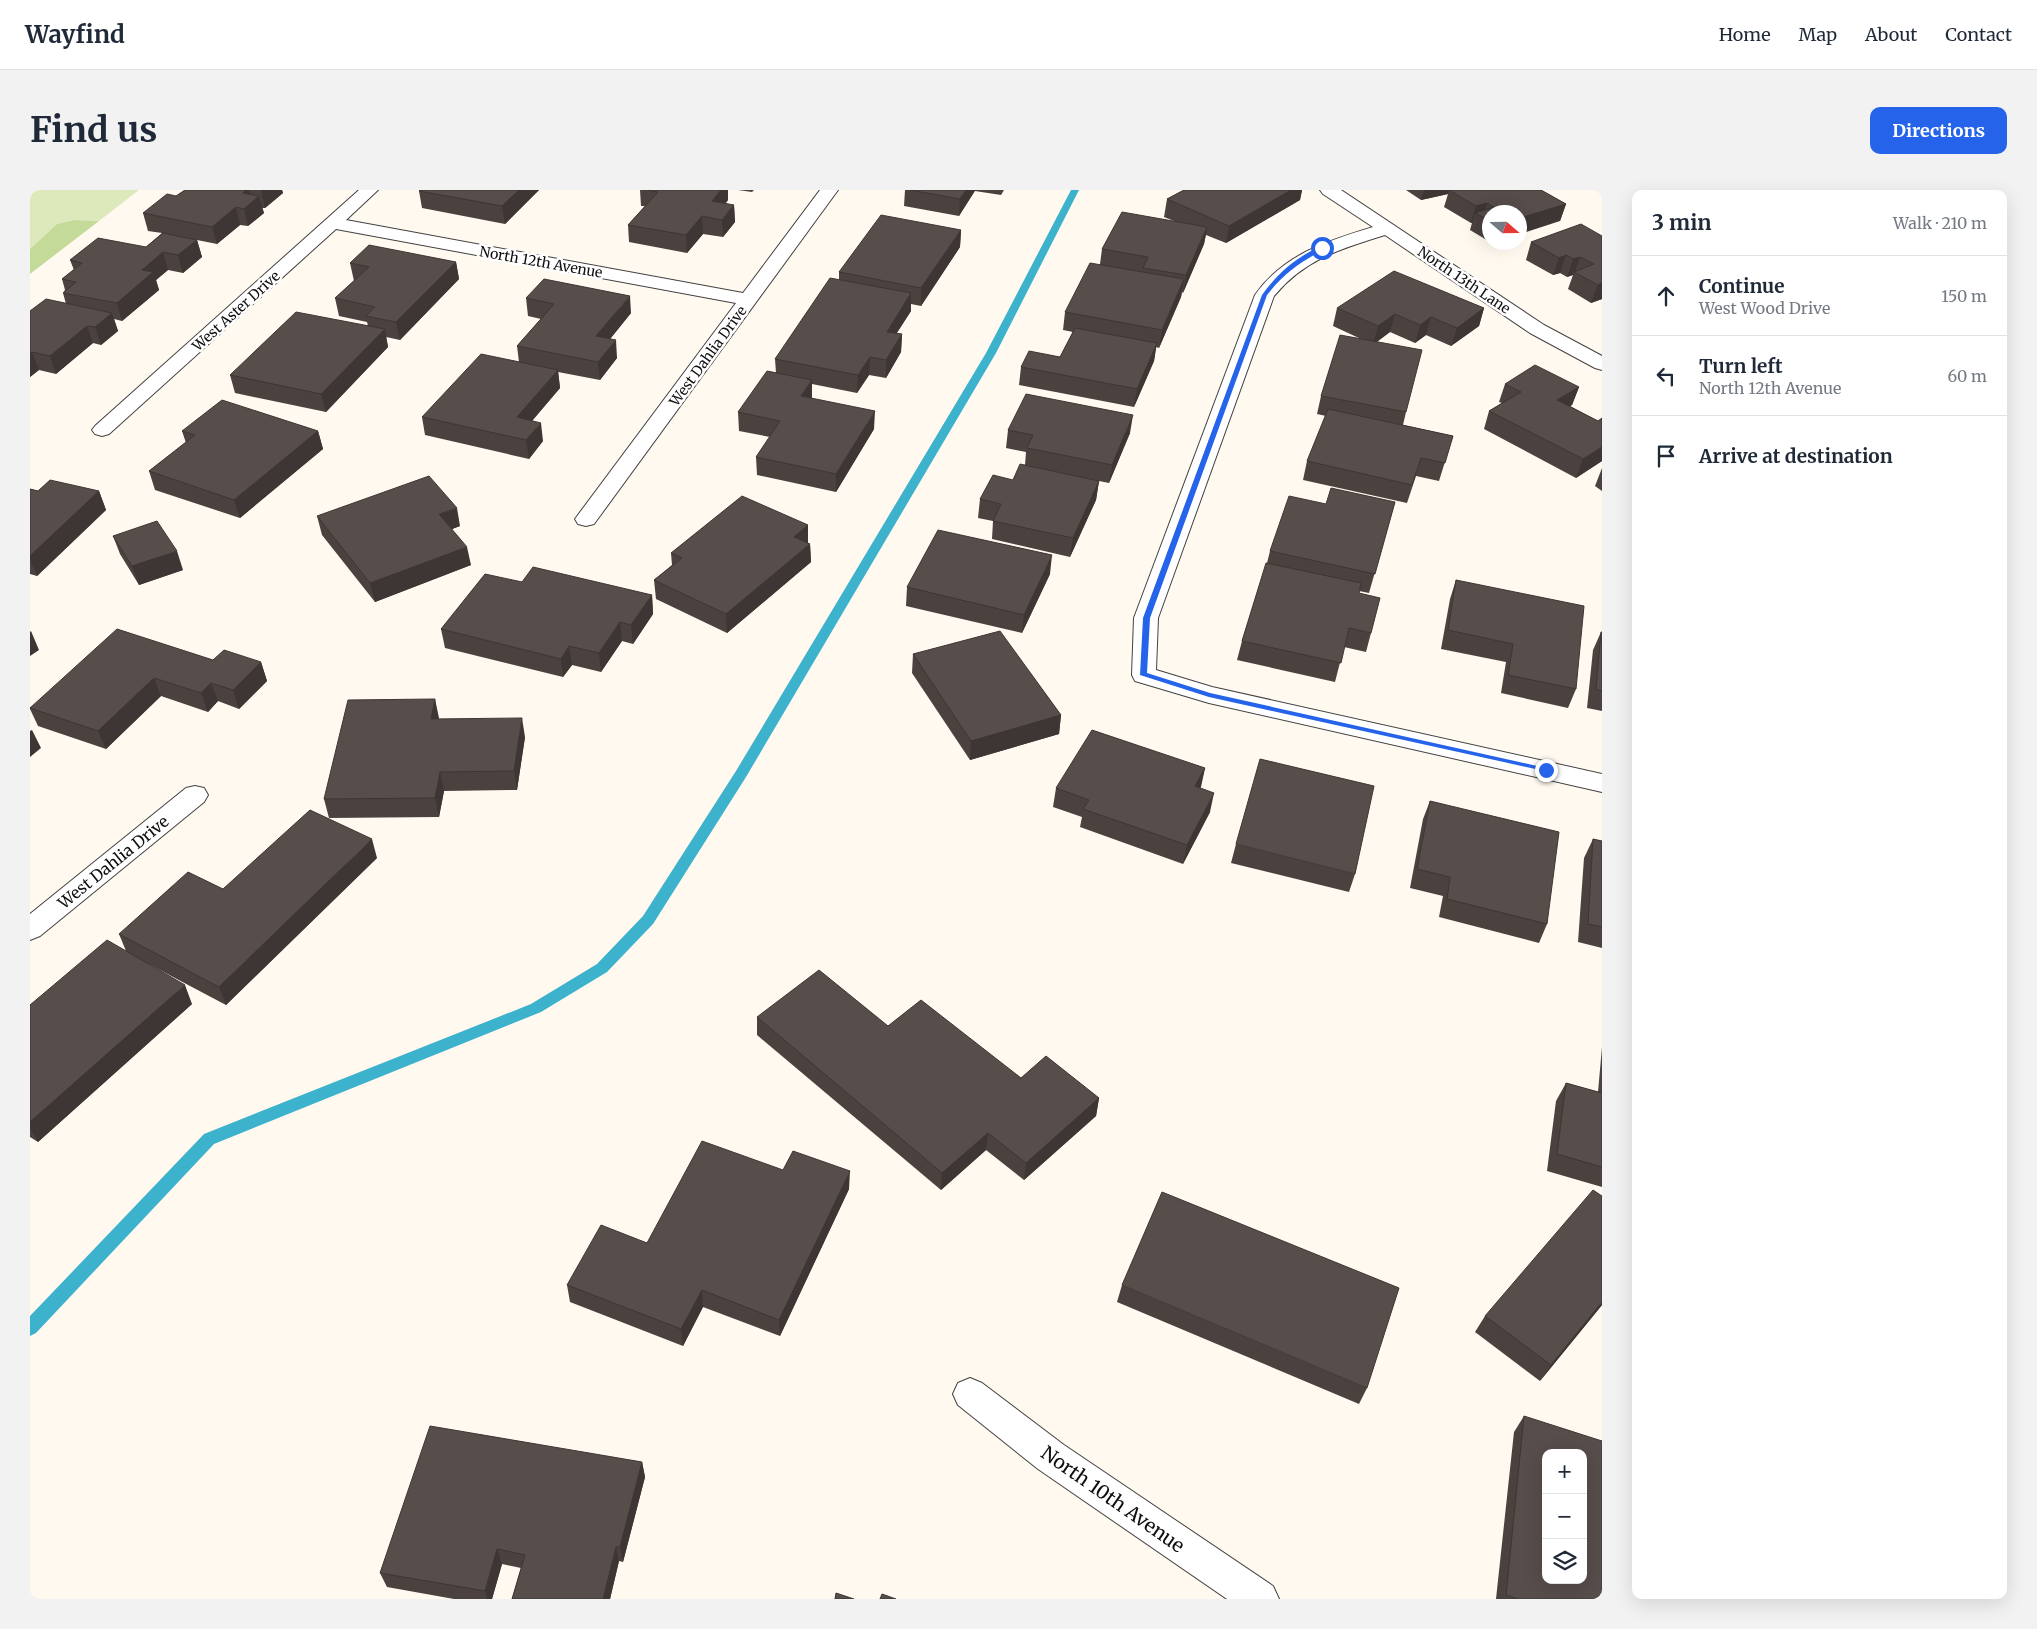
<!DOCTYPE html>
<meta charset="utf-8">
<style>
body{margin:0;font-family:Merriweather,serif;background:#f2f2f3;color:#1f2937}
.controls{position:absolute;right:15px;bottom:15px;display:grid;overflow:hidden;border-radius:10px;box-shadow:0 5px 20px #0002}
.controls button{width:45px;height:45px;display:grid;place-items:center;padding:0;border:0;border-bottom:1px solid #e0e1e3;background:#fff;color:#1f2937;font:25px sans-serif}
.compass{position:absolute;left:1452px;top:15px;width:45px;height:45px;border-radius:50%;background:#fff;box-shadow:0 5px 20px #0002;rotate:110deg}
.stop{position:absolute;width:15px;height:15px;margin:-11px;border:4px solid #2563eb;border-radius:50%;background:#fff}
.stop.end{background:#2563eb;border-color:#fff;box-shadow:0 1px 5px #0008}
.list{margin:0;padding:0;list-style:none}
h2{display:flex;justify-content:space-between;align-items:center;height:65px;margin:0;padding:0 20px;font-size:21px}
h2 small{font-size:16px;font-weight:400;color:#747a83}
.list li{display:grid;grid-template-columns:32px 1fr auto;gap:15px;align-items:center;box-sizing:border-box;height:80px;padding:0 20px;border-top:1px solid #e0e1e3}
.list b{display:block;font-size:19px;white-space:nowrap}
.list p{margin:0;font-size:16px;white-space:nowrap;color:#747a83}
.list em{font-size:16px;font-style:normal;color:#747a83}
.icon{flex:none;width:28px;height:28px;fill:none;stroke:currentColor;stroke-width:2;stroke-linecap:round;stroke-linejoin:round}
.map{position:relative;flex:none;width:1572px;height:1409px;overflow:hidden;border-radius:10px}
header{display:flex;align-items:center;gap:30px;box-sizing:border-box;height:70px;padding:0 25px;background:#fff;border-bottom:1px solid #e0e1e3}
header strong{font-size:24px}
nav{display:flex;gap:28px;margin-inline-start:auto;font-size:18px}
.intro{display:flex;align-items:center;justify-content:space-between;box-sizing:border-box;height:120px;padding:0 30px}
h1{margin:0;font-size:35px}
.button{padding:12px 22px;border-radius:10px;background:#2563eb;color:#fff;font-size:18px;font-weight:700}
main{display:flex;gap:30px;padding:0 30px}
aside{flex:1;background:#fff;border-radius:10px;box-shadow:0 5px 20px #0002}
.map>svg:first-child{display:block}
</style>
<header>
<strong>Wayfind</strong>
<nav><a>Home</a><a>Map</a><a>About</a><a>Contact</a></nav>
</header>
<div class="intro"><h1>Find us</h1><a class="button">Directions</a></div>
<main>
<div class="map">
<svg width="1572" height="1409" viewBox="0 0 1572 1409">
<rect width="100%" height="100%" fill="#fff9f0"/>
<path fill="#dde9ba" d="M0 0H109L69 31 44 30 27 34 0 59Z"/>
<path fill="#c4da99" d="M44 30 69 31 0 84V59L27 34Z"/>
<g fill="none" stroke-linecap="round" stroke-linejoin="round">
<path fill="#3db2cc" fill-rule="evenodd" d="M1041 0H1049L966 163 716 587 623 734 577 782 511 822 184 954 6 1143 0 1146V1126L174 944 501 814 567 774 613 726 706 581 956 163Z"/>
<g stroke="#424242" stroke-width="2">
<path id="street" d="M329 0H348L316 30 713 103 790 0H808L564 334 556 336 548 334 545 329 706 113 306 39 79 244 72 246 65 244 62 240 65 236Z
M1290 0H1311L1514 135 1572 166V180L1565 178 1500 143 1355 45C1310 59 1275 69 1244 106L1128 428 1126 480 1182 497 1572 584V602L1179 513 1105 491 1102 485 1104 428 1225 105C1254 64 1297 51 1343 37L1293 4Z
M165 596 174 598 178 605 174 612 10 746 0 750V724L156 598Z
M940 1188 952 1193 1034 1255 1243 1396 1249 1409H1197L1008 1279 928 1215 923 1204 928 1193Z"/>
</g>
<use href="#street" fill="#fff" fill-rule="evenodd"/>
</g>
<path fill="#4b4240" d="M155 0H252L253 3 235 18H232L234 23 218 36 210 35 187 54 167 50 172 67 153 83 138 80 126 90 129 100 92 131 84 129 88 141 71 155 63 153 26 184 9 180 0 187V121L36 114 33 103 35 100 32 89 44 80 40 70 116 57 132 43 118 41 113 23 146 6Z
M390 0H509L475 34 392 18 389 1Z
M610 0H698V10L695 14 704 15 705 32 693 47 673 44 657 63 599 52 598 35 615 16H611Z
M708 0H724L722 2Z
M875 0H974L971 5 945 1 929 26 874 16Z
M1154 0H1272L1270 10 1196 53 1176 45 1174 54 1153 103 1152 102 1151 107 1129 158 1126 157 1124 171 1104 217 989 195 991 177 1030 167 1043 142 1033 140 1035 122 1070 74 1072 59 1144 31 1134 27 1137 9Z
M1376 0H1511L1536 14 1530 31 1460 22V52L1440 40 1442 33H1441L1414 17 1418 4 1391 10Z
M931 40 930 57 891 116 881 114V121L866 144H872L871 162 856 188 839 185 827 203 782 194V208L844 239 806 302 727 285 726 267 740 247 709 241 708 222 746 183 745 169 809 90V82Z
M1572 46V109L1561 113 1538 99 1543 85 1537 87 1530 83 1523 85 1496 70 1501 52Z
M426 72 429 89 370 150 356 147 358 157 296 222 205 203 200 185 338 136 337 132 309 126 305 108 324 91 320 73Z
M496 108 601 123 580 149 587 168 570 190 528 182 530 198 502 231 513 251 499 269 395 245 392 227 489 172 487 156 511 129 498 126Z
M1307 118H1454L1449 136 1421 156 1396 145 1385 153 1360 142 1347 152 1376 222 1373 235 1423 246 1409 291 1386 286 1377 313 1273 290 1277 271 1296 226 1287 224 1291 206 1331 149 1303 136Z
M1475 194 1549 197 1542 215 1540 216 1568 231 1572 228V271L1546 288 1454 239 1459 221 1472 213 1469 212Z
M978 240 1100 243 1079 293 1069 291 1066 310 1040 367 962 349 963 331 948 328 950 309 983 290 995 275 996 262 976 258Z
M152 241H288L293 259 210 328 125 300 119 281 156 253Z
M1572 278V301L1565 296Z
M0 299 8 301H69L76 320 7 386 0 384Z
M1365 312 1339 403 1329 401V403L1341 443 1336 462 1314 457 1305 492 1207 470 1212 451 1237 373 1240 361 1296 314Z
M287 326 430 336 422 339 441 375 345 412 292 345Z
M778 335V353L780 354 781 372 697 443 626 409 624 390 642 375 641 363Z
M83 346 153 380 109 395 90 364Z
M1020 384 992 443 876 416 877 397Z
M1426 390 1546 499 1538 518 1471 503 1476 472 1411 459 1420 409Z
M492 392 622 405 623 424 603 454 592 451 571 482 542 475 533 487 415 458 411 439Z
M1571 442H1572V521L1557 518 1563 460Z
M883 464 1031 525 1029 544 940 570 882 483Z
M183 470 231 472 237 491 209 519 188 511 178 522 131 506 76 559 8 536 0 519V517Z
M405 509 408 529 495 547 487 600 414 601 409 627 299 628 294 609Z
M1175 578 1170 598 1180 622 1153 674 1050 637 1052 627 1023 617 1026 598Z
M1400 611 1517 734 1509 753 1409 727 1413 706 1380 698 1393 629Z
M1563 649 1572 651V758L1548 752 1554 668Z
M1206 654 1325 684 1319 702 1201 673Z
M347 668 196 815 109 769 162 814 8 952 0 947V815L96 761 89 744 193 699Z
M727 827 858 836 991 888 1069 908 1066 926 994 990 956 960 911 1000 727 845Z
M1572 857V997L1517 981 1526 911 1536 893 1568 902Z
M753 980 819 999 750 1146 673 1117 653 1156 540 1112 537 1095Z
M1092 1095 1337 1198 1329 1214 1087 1112Z
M1572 1115 1510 1191 1445 1142 1455 1126Z
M1494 1226 1572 1409H1466L1484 1242Z
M612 1272 615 1287 593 1372 589 1371 580 1409H482L491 1378 472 1374 462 1409H424L357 1397 350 1383Z"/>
<path fill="#3d3634" d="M216 0H219L222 12 229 6 234 23 218 36 214 19 213 3Z
M232 0H252L253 3 235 18 231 1Z
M489 0H509L475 34 472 16Z
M691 0H698V10L683 29 682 11Z
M936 0H945L929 26 930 9Z
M1261 0H1272L1270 10 1196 53 1199 36Z
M1394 0H1419L1418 4 1391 10Z
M1457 13 1453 27 1445 23 1442 33H1441L1446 16Z
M1536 14 1530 31 1490 44V28Z
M704 15 705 32 693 47 692 30Z
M206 17 210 35 187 54 182 37Z
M672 26 673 44 657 63 656 45Z
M1177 37 1174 54 1153 103 1156 85Z
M931 40 930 57 891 116V98Z
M167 50 172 67 153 83 148 65Z
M133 62 138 80 126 90 129 100 92 131 87 113 112 80Z
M1536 65 1530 83 1523 85 1529 68Z
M1550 67 1545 82H1544L1543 85 1537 87 1543 69Z
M426 72 429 89 370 150 366 132Z
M1154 89 1151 107 1129 158 1132 140Z
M1572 93V109L1561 113 1568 95Z
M881 103V121L856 160 857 142Z
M600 106 601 123 568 164 566 146Z
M1454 118 1449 136 1421 156 1427 138Z
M82 123 88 141 71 155 65 137Z
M1365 124 1360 142 1343 154 1348 136Z
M1401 127 1396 145 1385 153 1390 135Z
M57 136 63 153 26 184 20 166Z
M355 139 358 157 296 222 291 204Z
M872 144 871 162 856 188V170Z
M586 150 587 168 570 190 568 172Z
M1127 153 1124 171 1104 217 1107 199Z
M2 162 9 180 0 187V164Z
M840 167 839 185 827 203 828 185Z
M528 180 530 198 489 246 487 227Z
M782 190V208L771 206Z
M1549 197 1542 215 1520 228 1527 210Z
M845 221 844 239 806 302V284Z
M1103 225 1100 243 1079 293 1082 275Z
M511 233 513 251 499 269 496 250Z
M288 241 293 259 210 328 204 310Z
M1572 257V271L1546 288 1553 269Z
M1069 291 1066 310 1040 367 1043 348Z
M69 301 76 320 7 386 0 370V366Z
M427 318 430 336 412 343 409 324Z
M778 335V354L764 347Z
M780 354 781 372 697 443 696 424Z
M437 357 441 375 345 412 340 393Z
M147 361 153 380 109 395 102 376Z
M1022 365 1020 384 992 443 994 425Z
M622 405 623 424 603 454 601 435Z
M590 432 592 451 571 482 569 463Z
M1 441 9 460 0 466V442Z
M539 456 542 475 533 487 531 469Z
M231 472 237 491 209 519 203 500Z
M124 488 131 506 76 559 68 541Z
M181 493 188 511 178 522 171 503Z
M405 509 409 528 405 548 401 529Z
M1031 525 1029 544 940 570 941 551Z
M492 528 495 547 487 600 484 581Z
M2 540 11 558 0 567V541Z
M1175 578 1171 597 1160 615 1165 596Z
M410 582 414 601 409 627 405 608Z
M1184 603 1180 622 1153 674 1157 655Z
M342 649 347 668 196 815 189 797Z
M155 795 162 814 8 952 0 938V932Z
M1069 908 1066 926 994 990 996 973Z
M958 943 956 960 911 1000 912 983Z
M820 981 819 999 750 1146 749 1130Z
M672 1100 673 1117 653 1156 651 1139Z
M1572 1112V1115L1510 1191 1521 1175Z
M612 1272 615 1287 593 1372 590 1357Z
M586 1357 589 1371 580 1409H573Z
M467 1359 472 1374 462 1409H457L455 1401Z"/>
<path fill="#574d4b" stroke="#3d3634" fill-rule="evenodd" d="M155 0H216L213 3 229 6 214 19 206 17 182 37 113 23 137 4 146 6Z
M390 0H489L472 16 389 1Z
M618 0H691L682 11 704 15 692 30 672 26 656 45 598 35 628 2Z
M880 0H936L930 9Z
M1154 0H1261L1199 36 1137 9Z
M1419 0H1511L1536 14 1490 28V22H1460V31L1445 23 1464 17 1457 13 1446 16Z
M1092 22 1177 37 1156 85 1113 78 1118 67 1072 59Z
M851 25 931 40 891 98 809 82Z
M1551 34 1572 46V93L1568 95 1544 82 1564 74 1550 67 1543 69 1536 65 1529 68 1501 52Z
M133 43 167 50 148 65 133 62 112 80 123 82 87 113 33 103 46 92 32 89 52 73 40 70 68 48 116 57Z
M339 55 426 72 366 132 336 126 345 117 305 108 339 77 320 73Z
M1060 73 1154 89 1132 140 1035 122Z
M1364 81 1454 118 1427 138 1401 127 1390 135 1365 124 1348 136 1307 118Z
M800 88 881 103 857 142 872 144 856 170 840 167 828 185 745 169Z
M514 89 600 106 566 146 586 150 568 172 487 156 524 114 496 108Z
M16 109 82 123 65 137 57 136 20 166 2 162 0 164V121Z
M266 122 355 139 291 204 200 185Z
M1045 138 1127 153 1107 199 991 177 999 161 1030 167Z
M1310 145 1392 160 1376 222 1291 206Z
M451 164 528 180 487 227 511 233 496 250 392 227Z
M1505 175 1549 197 1527 210 1568 231 1572 228V257L1553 269 1459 221 1491 202 1475 194Z
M737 181 782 190 771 206 845 221 806 284 726 267 750 231 708 222Z
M996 204 1103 225 1082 275 997 258 1003 245 978 240Z
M192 210 288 241 204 310 119 281 165 245 152 241Z
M1298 219 1423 246 1415 273 1391 268 1382 295 1277 271Z
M990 274 1069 291 1043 348 963 331 971 314 950 309 963 285 983 290Z
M399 286 427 318 409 324 437 357 340 393 287 326Z
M20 290 69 301 0 366V299L8 301Z
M1301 298 1365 312 1345 384 1240 361 1259 306 1296 314Z
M712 306 778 335 764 347 780 354 696 424 624 390 652 368 641 363Z
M127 331 147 361 102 376 83 346Z
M908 340 1022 365 994 425 877 397Z
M1236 373 1331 393 1329 403 1350 408 1341 443 1319 438 1311 473 1212 451Z
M503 377 622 405 601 435 590 432 569 463 539 456 531 469 411 439 455 384 492 392Z
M1426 390 1554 416 1546 499 1478 485 1483 454 1418 440Z
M87 439 183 470 194 460 231 472 203 500 181 493 171 503 124 488 68 541 0 518Z
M970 441 1031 525 941 551 883 464Z
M1571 442H1572V501L1566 499Z
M405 509 401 529 492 528 484 581 410 582 405 608 294 609 318 510Z
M1062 540 1175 578 1165 596 1184 603 1157 655 1053 619 1059 610 1026 598Z
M1230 569 1344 596 1325 684 1206 654Z
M1400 611 1529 642 1517 734 1417 709 1420 687 1387 679Z
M280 620 342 649 189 797 89 744 158 682 193 699Z
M1563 649 1572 651V737L1558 734Z
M77 750 155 795 0 932V815Z
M789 780 858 836 891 810 991 888 1016 866 1069 908 996 973 958 943 912 983 727 827Z
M1536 893 1572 903V977L1527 964Z
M672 951 753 980 763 961 820 981 749 1130 672 1100 651 1139 537 1095 571 1035 617 1053Z
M1563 1000 1572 1006V1112L1521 1175 1455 1126Z
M1132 1002 1369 1098 1337 1198 1092 1095Z
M1494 1226 1572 1251V1409H1488L1476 1405ZM1516 1263H1553V1390H1516Z
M400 1236 612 1272 590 1357H586L573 1409H482L495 1365 467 1359 455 1401 350 1383Z
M806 1403 824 1409H805Z
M852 1404 866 1409H850Z"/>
<path fill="#2563eb" d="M1292 56 1294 59C1270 73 1255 82 1237 105L1120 428 1117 483 1180 503 1516 578 1520 580 1519 582 1179 507 1110 485 1113 428 1232 105C1247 84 1267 66 1292 56Z"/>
<g text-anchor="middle" stroke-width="5" stroke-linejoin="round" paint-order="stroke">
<g font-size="14" fill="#0f0f0f" stroke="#fff">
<text transform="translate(511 72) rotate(10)" y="5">North 12th Avenue</text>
<text transform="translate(1434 90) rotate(34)" y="5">North 13th Lane</text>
<text transform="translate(206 121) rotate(-42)" y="5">West Aster Drive</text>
<text transform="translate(678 166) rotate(-54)" y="5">West Dahlia Drive</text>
</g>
<g font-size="16" fill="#0f0f0f" stroke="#fff">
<text transform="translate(83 672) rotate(-39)" y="6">West Dahlia Drive</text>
</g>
<g font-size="19" fill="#0f0f0f" stroke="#fff">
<text transform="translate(1083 1309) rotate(35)" y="7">North 10th Avenue</text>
</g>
</g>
</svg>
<div class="controls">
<button>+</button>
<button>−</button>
<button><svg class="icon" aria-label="layers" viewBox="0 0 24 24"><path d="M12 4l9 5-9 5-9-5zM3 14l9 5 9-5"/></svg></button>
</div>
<svg class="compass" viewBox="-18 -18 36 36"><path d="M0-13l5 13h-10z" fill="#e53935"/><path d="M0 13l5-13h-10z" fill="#747a83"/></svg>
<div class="stop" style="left:1292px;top:58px"></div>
<div class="stop end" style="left:1516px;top:580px"></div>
</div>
<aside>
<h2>3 min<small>Walk · 210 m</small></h2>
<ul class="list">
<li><svg class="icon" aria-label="ahead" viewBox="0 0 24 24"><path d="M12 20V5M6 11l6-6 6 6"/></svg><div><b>Continue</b><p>West Wood Drive</p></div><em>150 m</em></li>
<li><svg class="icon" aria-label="left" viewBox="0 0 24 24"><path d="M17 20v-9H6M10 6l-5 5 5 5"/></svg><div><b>Turn left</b><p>North 12th Avenue</p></div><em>60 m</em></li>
<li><svg class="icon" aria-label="arrive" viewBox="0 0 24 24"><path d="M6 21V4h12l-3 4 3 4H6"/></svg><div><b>Arrive at destination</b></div></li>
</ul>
</aside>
</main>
